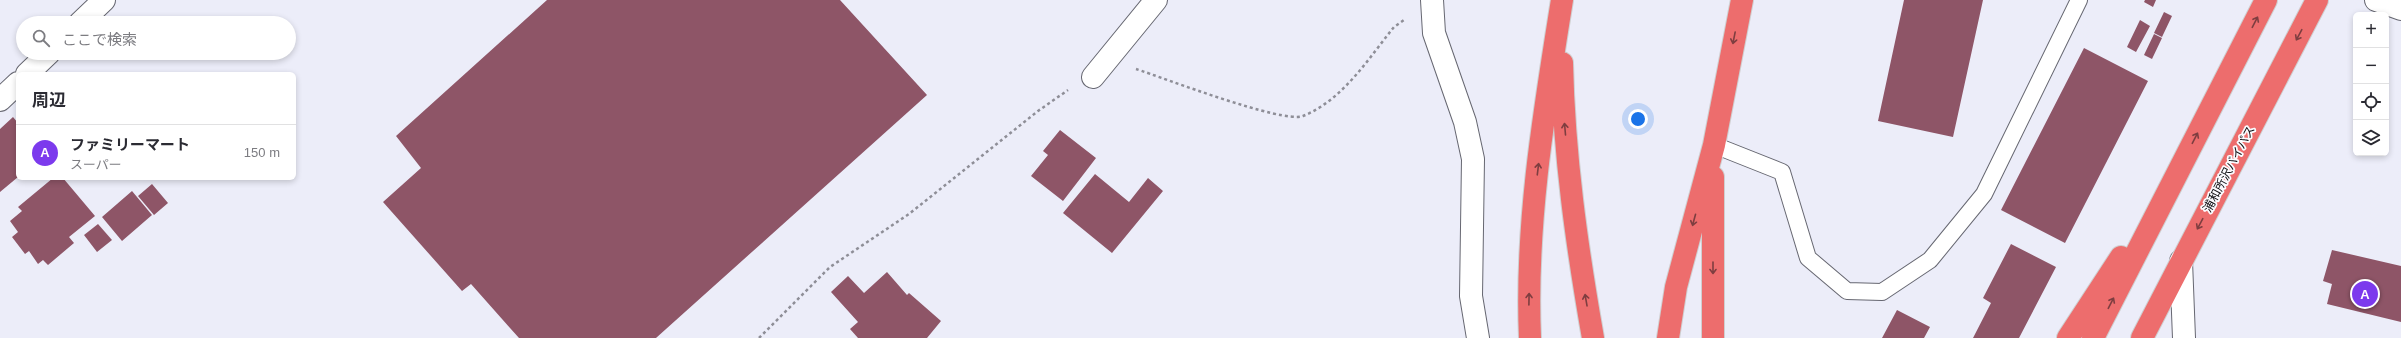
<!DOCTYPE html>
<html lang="ja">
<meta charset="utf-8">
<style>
body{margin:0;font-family:Helvetica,"Noto Sans JP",sans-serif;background:#f2f2f3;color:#2b2b33}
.controls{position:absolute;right:12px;top:12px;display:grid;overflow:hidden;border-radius:6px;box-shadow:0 2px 6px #0003}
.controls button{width:36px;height:36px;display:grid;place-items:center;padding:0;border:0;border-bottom:1px solid #e1e1e2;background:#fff;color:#2b2b33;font:20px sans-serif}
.you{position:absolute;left:1638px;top:119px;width:14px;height:14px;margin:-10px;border:3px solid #fff;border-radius:50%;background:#1a73e8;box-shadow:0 0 0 6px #1a73e833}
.badge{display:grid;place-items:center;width:26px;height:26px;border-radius:50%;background:#7c3aed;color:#fff;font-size:13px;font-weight:700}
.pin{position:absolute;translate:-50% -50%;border:2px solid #fff;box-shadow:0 1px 4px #0006}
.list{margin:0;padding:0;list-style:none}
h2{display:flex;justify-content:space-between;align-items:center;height:52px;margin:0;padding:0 16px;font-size:17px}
h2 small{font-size:13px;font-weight:400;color:#7c7c81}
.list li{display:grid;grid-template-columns:26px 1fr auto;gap:12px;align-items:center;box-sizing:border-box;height:56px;padding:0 16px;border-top:1px solid #e1e1e2}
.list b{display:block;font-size:15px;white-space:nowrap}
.list p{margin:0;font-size:13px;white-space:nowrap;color:#7c7c81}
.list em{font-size:13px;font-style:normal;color:#7c7c81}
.icon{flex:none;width:22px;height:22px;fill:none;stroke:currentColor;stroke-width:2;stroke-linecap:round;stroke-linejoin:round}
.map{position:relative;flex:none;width:2401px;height:338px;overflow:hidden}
.search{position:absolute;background:#fff;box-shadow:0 2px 6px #0003;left:16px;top:16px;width:280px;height:44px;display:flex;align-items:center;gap:10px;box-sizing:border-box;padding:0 14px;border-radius:22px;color:#7c7c81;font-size:15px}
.panel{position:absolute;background:#fff;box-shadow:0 2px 6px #0003;left:16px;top:72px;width:280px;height:108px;border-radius:6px}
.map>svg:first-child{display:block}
</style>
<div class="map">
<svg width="2401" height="338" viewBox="0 0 2401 338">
<rect width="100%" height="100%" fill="#ecedf9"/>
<path fill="#8e5567" d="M547 0H840L927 95 656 338H519L471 284 462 291 383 202 421 168 396 136Z
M1904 0H1983L1953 137 1878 121Z
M2145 0H2156L2153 7 2144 2Z
M2164 12 2172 16 2162 37 2154 33Z
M2140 20 2150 26 2136 52 2127 47Z
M2154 34 2162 38 2152 59 2144 55Z
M2084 48 2148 81 2065 243 2001 210Z
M13 117 18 123V177L0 192V129Z
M1060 130 1096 158 1063 201 1031 176 1048 155 1043 151Z
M1095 174 1129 202 1148 178 1163 191 1112 253 1063 213Z
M53 178H63L95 216 69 237 74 243 48 265 43 260 38 264 29 251 25 254 12 237 18 232 10 221 22 211 18 207Z
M152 184 168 203 154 215 138 196Z
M132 191 152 215 122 241 102 217Z
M98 224 112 240 97 252 84 235Z
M2011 244 2056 267 2019 338H1973L1991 303 1983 298Z
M2332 250 2401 266V322L2327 304 2332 284 2323 281Z
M887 272 907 295 909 293 941 321 927 338H858L850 329 858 322 831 292 848 276 864 293Z
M1897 310 1930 327 1924 338H1882Z"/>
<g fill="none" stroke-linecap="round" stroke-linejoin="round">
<g stroke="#666771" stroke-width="18">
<path id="lane" d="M1714 145 1782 172 1808 258 1847 291 1882 292 1930 260 1984 194 2079 0"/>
</g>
<g stroke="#666771" stroke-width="24">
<path id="street" d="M1432 0 1434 33 1465 122 1473 159 1471 296 1478 338
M2376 0 2401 9
M80 23 104 0
M27 74 49 53
M1093 77 1156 0
M0 100 18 83
M2181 261 2184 338"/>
</g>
<g stroke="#cfcfd0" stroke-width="24">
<path id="highway" d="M1562 63C1564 156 1577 247 1593 338
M1530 338C1525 225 1544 112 1562 0
M1668 338 1676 287 1714 145 1742 0
M1713 338V177
M2068 338 2121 257
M2093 338 2266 0
M2142 338 2317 0"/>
</g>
<path stroke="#8e8e97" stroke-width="2.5" stroke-dasharray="3 3" stroke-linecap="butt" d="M1136 69C1164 78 1283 124 1303 116 1343 100 1368 59 1394 27L1404 20
M759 338 830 267 909 214 1038 111 1068 90"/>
<use href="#lane" stroke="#fff" stroke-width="16"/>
<use href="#street" stroke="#fff" stroke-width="22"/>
<use href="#highway" stroke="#ed6d6d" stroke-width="22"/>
</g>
<defs><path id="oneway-shaft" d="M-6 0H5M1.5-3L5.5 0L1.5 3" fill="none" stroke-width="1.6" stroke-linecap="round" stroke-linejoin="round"/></defs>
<g stroke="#7e3e40">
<use href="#oneway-shaft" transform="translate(2255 22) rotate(-63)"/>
<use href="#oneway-shaft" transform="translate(2299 35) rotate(118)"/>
<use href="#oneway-shaft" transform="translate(1734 38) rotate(101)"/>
<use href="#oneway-shaft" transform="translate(1565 129) rotate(-95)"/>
<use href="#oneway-shaft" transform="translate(2195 138) rotate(-63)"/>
<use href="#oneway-shaft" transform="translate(1538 169) rotate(-83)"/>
<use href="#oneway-shaft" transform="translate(1694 220) rotate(105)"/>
<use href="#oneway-shaft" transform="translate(2200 224) rotate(118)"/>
<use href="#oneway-shaft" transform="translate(1713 268) rotate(90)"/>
<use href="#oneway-shaft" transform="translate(1529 299) rotate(-89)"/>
<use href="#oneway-shaft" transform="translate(1586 300) rotate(-100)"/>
<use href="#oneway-shaft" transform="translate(2111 303) rotate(-63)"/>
</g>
<g text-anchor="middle" stroke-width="3.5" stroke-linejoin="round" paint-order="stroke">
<g font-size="12" fill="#0e0e12" stroke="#fbfbfe">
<text transform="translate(2229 169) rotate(-62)" y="4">浦和所沢バイパス</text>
</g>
</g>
</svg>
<div class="controls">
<button>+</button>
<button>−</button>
<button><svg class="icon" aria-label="locate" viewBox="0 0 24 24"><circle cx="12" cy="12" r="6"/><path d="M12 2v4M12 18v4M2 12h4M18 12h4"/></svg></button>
<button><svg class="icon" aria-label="layers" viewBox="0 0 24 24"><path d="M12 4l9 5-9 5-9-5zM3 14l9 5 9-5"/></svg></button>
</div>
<div class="you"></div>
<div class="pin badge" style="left:2365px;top:294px">A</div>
<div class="search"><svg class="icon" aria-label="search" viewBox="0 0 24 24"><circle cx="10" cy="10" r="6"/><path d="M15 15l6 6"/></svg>ここで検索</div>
<section class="panel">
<h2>周辺<small></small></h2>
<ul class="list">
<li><span class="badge">A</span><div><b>ファミリーマート</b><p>スーパー</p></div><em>150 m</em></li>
</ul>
</section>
</div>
